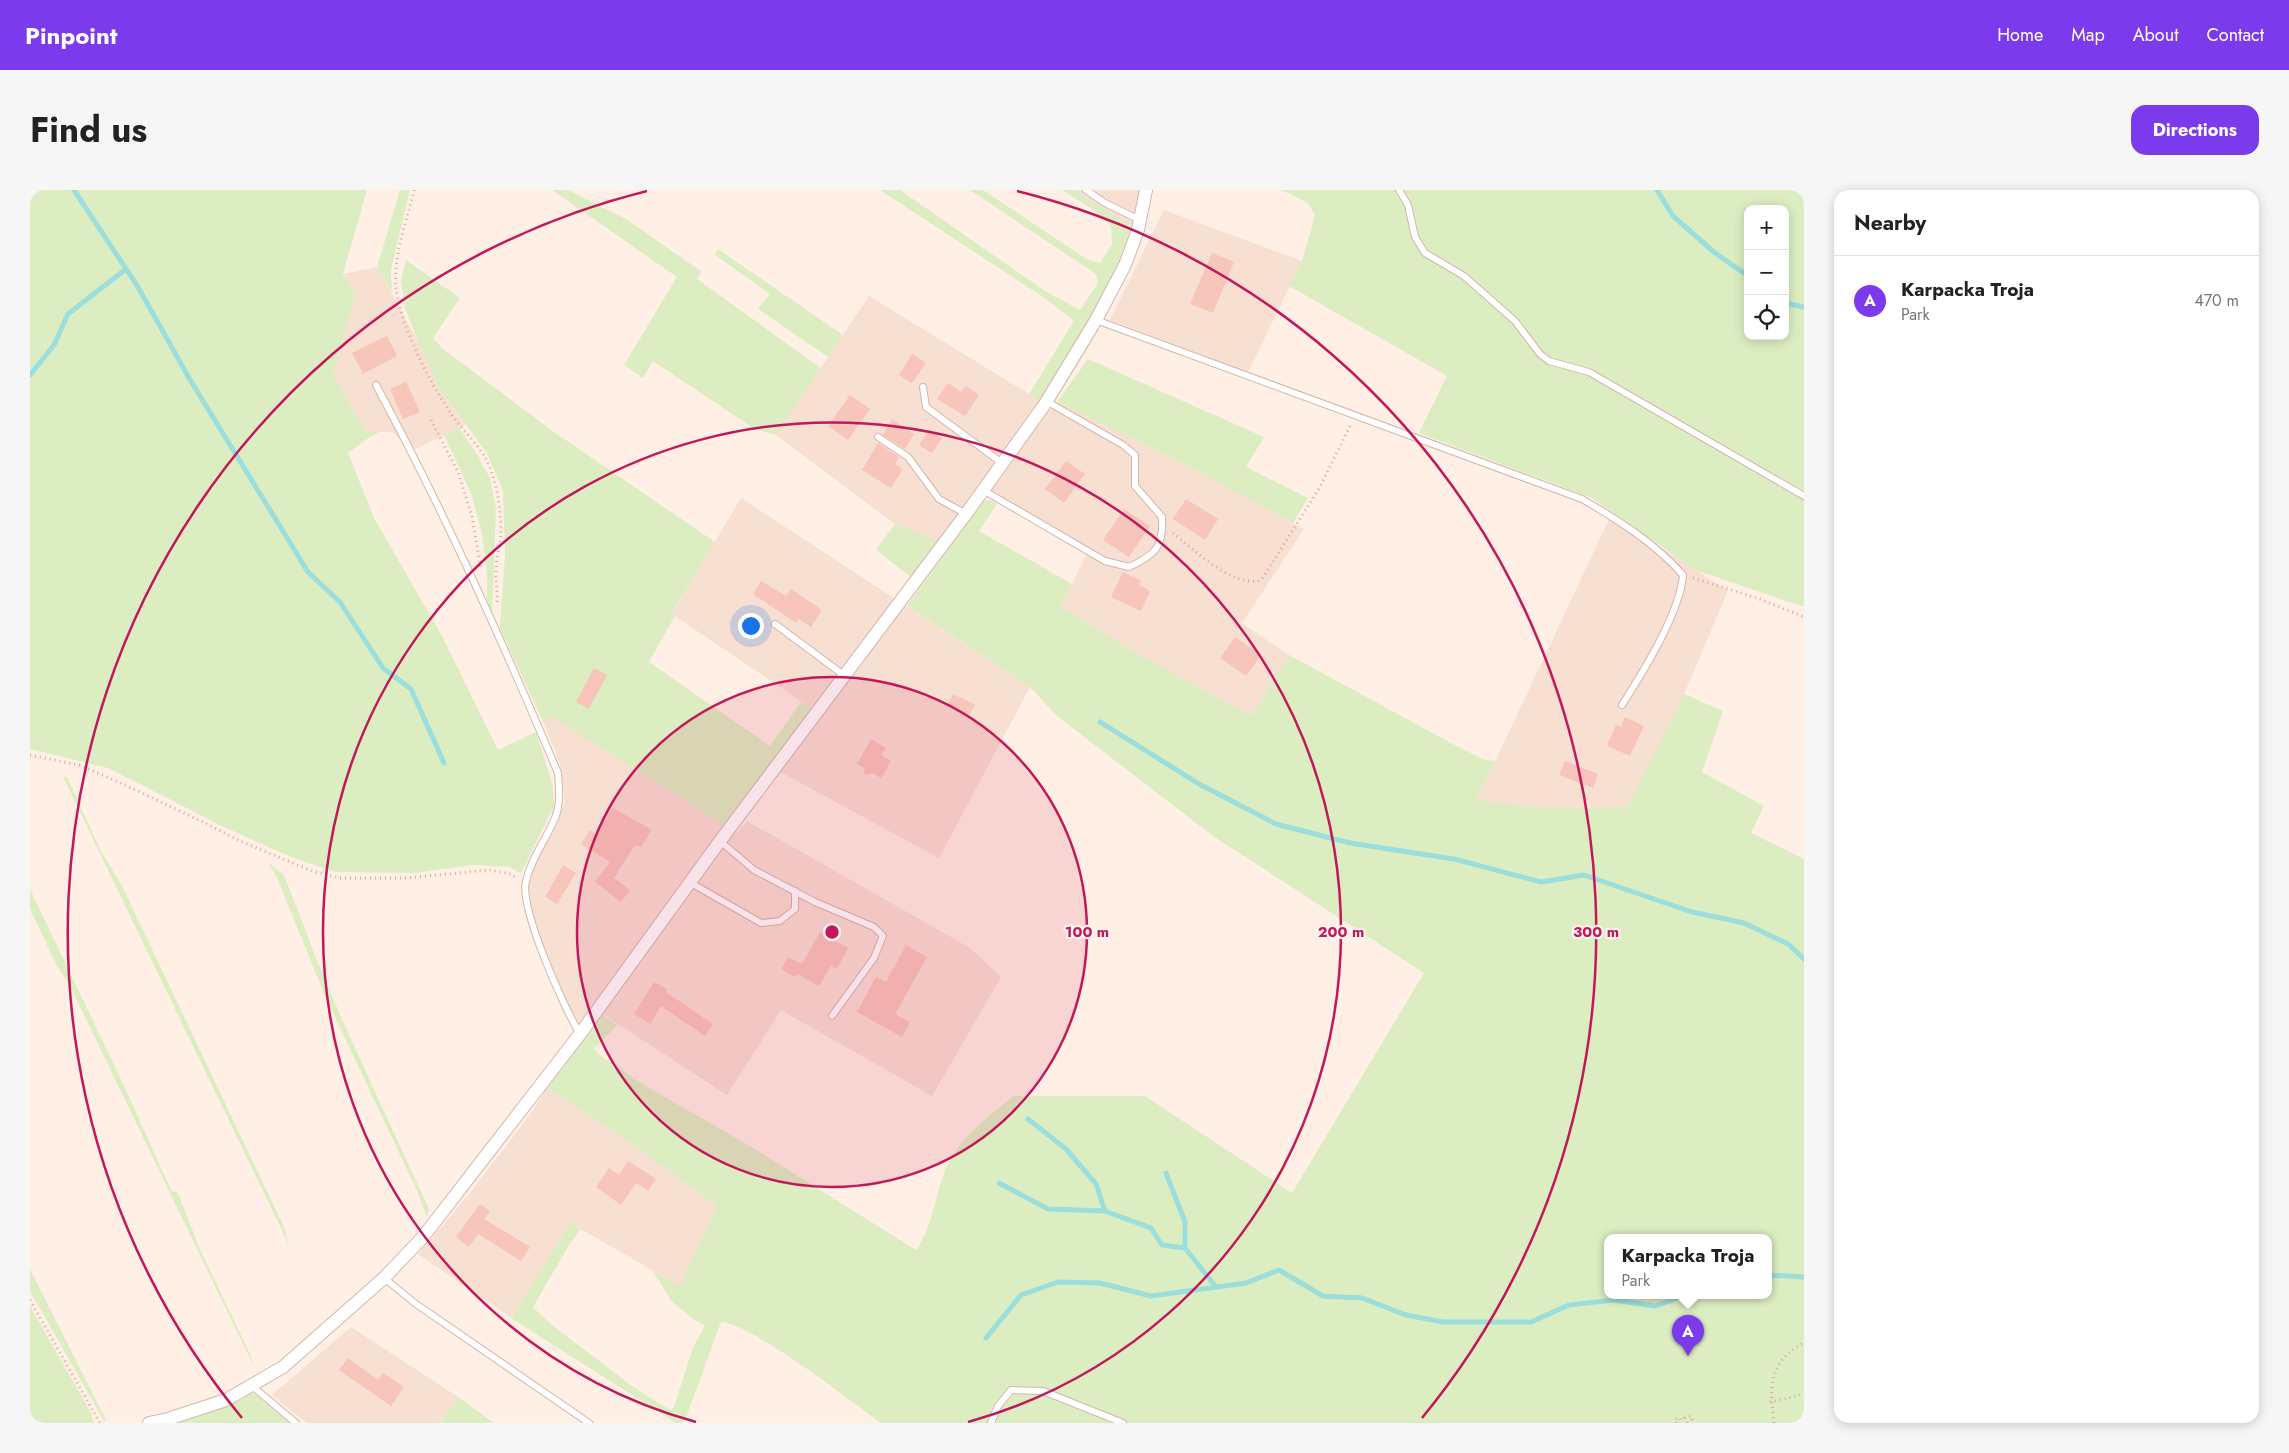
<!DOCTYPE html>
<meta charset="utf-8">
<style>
body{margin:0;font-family:Jost,sans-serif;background:#f6f6f6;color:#222}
.controls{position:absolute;right:15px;top:15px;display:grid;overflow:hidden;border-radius:10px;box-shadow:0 2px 12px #0003}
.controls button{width:45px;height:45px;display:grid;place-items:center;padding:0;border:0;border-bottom:1px solid #e0e0e0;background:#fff;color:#222;font:25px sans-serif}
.you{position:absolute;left:720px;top:435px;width:18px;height:18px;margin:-12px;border:4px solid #fff;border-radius:50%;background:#1a73e8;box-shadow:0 0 0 8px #1a73e833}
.badge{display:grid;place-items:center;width:32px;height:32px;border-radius:50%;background:#7c3aed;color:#fff;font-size:16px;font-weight:700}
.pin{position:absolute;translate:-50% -41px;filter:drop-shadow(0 1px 2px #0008)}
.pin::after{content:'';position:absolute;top:26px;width:18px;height:15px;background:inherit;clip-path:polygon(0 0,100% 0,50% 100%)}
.popup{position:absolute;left:1574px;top:1044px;width:168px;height:65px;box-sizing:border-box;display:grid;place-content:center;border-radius:10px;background:#fff;filter:drop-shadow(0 1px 4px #0005);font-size:16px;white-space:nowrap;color:#767676}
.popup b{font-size:19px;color:#222}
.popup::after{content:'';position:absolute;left:50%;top:100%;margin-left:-10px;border:10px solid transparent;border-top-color:#fff}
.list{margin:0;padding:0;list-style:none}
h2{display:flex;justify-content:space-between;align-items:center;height:65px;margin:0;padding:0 20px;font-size:21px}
h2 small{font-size:16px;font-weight:400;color:#767676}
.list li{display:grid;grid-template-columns:32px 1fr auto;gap:15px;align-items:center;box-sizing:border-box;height:90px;padding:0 20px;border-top:1px solid #e0e0e0}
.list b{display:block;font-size:19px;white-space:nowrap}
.list p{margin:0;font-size:16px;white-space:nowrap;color:#767676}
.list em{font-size:16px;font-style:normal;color:#767676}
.icon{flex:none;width:28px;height:28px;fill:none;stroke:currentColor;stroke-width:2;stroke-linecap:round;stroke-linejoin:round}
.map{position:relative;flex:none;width:1774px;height:1233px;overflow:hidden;border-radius:15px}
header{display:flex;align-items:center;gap:30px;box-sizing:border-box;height:70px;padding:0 25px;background:#7c3aed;color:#fff}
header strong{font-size:24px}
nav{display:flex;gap:28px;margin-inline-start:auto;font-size:18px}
.intro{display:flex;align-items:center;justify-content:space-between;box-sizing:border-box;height:120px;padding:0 30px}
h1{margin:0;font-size:35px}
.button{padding:12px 22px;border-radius:15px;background:#7c3aed;color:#fff;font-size:18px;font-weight:700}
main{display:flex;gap:30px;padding:0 30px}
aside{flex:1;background:#fff;border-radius:15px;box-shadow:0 2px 12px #0003}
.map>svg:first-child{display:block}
</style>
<header>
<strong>Pinpoint</strong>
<nav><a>Home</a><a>Map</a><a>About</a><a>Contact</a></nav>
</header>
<div class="intro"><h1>Find us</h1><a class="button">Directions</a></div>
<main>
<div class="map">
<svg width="1774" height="1233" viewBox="0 0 1774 1233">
<rect width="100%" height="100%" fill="#ffefe4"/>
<path fill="#f7dfd2" d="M1044 0H1116L1108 40 1086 27Z
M1134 20 1272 71 1218 182 1080 130Z
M347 77 388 151 409 199 435 235 381 261 363 242H336L303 184 326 104 313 84Z
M839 106 1009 210 1020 221 1027 212 1156 275 1274 339 1212 433 1259 465 1221 526 1103 461 1031 417 1058 361 954 300 914 353 865 334 746 245Z
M711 308 1000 497 909 668 745 579 787 522 642 424Z
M1581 325 1698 401 1654 504 1597 617 1514 618 1447 610Z
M521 526 707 643 717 631 940 758 971 787 902 906 751 820 697 905 568 821 550 844 500 729 496 691 507 662 535 613 530 573 514 534Z
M517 898 599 952 687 1016 650 1096 540 1033 481 1128 388 1064 440 1003 499 926Z
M321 1137 428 1207 410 1233H277L242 1205Z"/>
<path fill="#dceec1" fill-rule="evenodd" d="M0 0H337L313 84 326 104 303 184 336 242H349L337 249 318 263 344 328 412 446 468 560 506 542 523 596 524 616 491 683 479 677 443 675 384 683 305 682 261 667 194 637 78 578 0 559Z
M370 0H380L361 80 362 102 347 77Z
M522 0H538L596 29 672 82 667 89 791 178 746 245 725 239 623 171 613 188 594 175 647 87Z
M850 0H870L1015 101 1050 120 1068 93 1066 84 940 0H953L1058 70 1070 73 1082 55 1081 36 1062 19 1032 0H1044L1101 36 1092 64 1073 111 1009 210 999 204 1044 131 1016 109Z
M1251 0H1774V417L1665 380 1562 308 1389 243 1417 186 1259 96 1272 71 1285 25 1277 12ZM1718 19H1755V146H1718Z
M688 59 810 143 812 146 798 167 728 119 740 104 685 65Z
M376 70 430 108 403 148 412 158 524 242 685 352 642 423 645 426 619 472 740 556 771 512 782 519 693 635 521 526 514 534 470 438 475 365 473 301 457 263 409 199 388 151 375 118 371 91Z
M1058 169 1234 247 1216 277 1278 308 1263 333 1156 275 1027 212Z
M429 238 442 256 460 288 466 318 462 422 457 413V387L452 344 442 306 414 245Z
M960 310 967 314 949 341 1042 394 1031 417 1103 461 1221 526 1259 465 1421 553 1453 569 1465 571 1447 610 1514 618 1597 617 1654 504 1693 521 1672 582 1734 616 1721 643 1774 669V1233H851C820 1211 723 1134 691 1132L656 1228 652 1233H646L481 1128 540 1033 551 1039 539 1055 503 1117C520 1135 540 1149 559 1163 586 1184 611 1204 641 1220L644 1217 663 1157 675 1136 666 1131 642 1112 622 1080 650 1096 687 1016 599 952 517 898 573 825 587 835 564 859 571 866 619 898 725 959 886 1060C906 1032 905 995 922 966 937 942 962 924 983 906H1115L1262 1003 1394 783 1183 646 1027 526 1000 497 877 416 954 311ZM1578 1047H1738V1105H1578Z
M865 334 909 351 881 387 846 360Z
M33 587H37L70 659 93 698 254 1037 259 1055Z
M238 672 254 685 288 773 315 836 399 1019 397 1027 387 1001 296 808 247 688Z
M0 699 97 902 141 1000 148 1003 169 1057 220 1164 225 1179 41 798 27 776 0 719Z
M0 1079 76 1230 74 1231 0 1101Z
M0 1116 61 1223 64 1233H0Z
M223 1203 260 1233H148L201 1215Z
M428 1207 464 1233H410Z"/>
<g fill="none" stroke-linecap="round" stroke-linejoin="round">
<path stroke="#9bdedb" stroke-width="5" d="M44 0 108 97 159 188 278 382 310 412 353 478 381 499 414 573
M1627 0 1643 26 1685 63 1718 86
M1755 113 1774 117
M0 185 24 155 38 124 96 79
M1070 532 1169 594 1246 634 1320 653 1424 669 1511 692 1554 685 1662 722 1714 733 1758 754 1774 769
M998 929 1036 959 1066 994 1075 1021
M1136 983 1155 1032V1058
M969 993 1018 1019 1075 1021 1121 1038 1132 1055 1155 1058 1186 1097
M1738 1085 1774 1087
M956 1148 991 1105 1028 1092 1070 1093 1121 1106 1216 1093 1249 1080 1293 1106 1332 1108 1376 1125 1413 1132H1501L1539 1115 1584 1110 1625 1116 1656 1105"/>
</g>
<path fill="#f7c5b9" d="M1182 63 1204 72 1183 123 1160 114Z
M357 146 367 166 333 184 322 163Z
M882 164 896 173 882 193 869 185Z
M376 192 390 222 373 229 360 199Z
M918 193 931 202 936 196 949 205 935 226 907 209Z
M820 205 840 219 818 250 798 236Z
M862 229 884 244 875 259 853 245Z
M899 240 912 248 902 263 889 255Z
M848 253 869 267 865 274 873 279 861 298 832 280Z
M1036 271 1055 284 1034 313 1015 299Z
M1156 309 1188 329 1175 350 1143 329Z
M1094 319 1120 336 1099 367 1073 350Z
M1093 382 1111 391 1109 395 1120 401 1111 421 1081 407Z
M731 391 756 406 761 399 792 420 781 437 769 429 766 433 723 404Z
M1205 447 1231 465 1216 486 1190 468Z
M564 478 577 485 559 519 546 512Z
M923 504 945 515 938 527 917 516Z
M1595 527 1614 536 1600 566 1577 556 1586 535 1591 537Z
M841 549 856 558 851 565 861 571 851 588 842 583 835 585 834 578 827 574Z
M1535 571 1568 584 1563 598 1529 585Z
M583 618 622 640 611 657 605 655 584 688 600 700 591 712 565 692 580 672 551 654 560 640 566 644Z
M533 675 546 683 527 714 515 707Z
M790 742 818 758 807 779 801 776 789 796 767 784 765 787 751 779 758 767 772 774Z
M876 755 897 767 865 824 880 832 872 847 827 822 846 787 856 792Z
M624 792 637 799 636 802 683 834 675 846 631 816 620 834 604 824Z
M598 971 626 989 618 1001 606 993 591 1015 566 997 579 978 589 985Z
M450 1014 460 1021 454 1029 500 1057 491 1071 448 1044 439 1057 426 1047Z
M318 1168 348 1190 353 1183 374 1197 361 1216 309 1180Z"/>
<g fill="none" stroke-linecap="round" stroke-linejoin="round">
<g stroke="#d4b6ab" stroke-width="8">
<path id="service" d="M1056 0 1075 13 1110 30
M1369 0 1378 15 1385 47 1395 63 1434 86 1485 131 1510 164 1519 171 1559 182 1774 306
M1066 130 1552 309C1588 330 1625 353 1653 385 1650 423 1613 482 1592 515
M346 195C414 321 472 451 528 583 529 598 531 614 525 628 516 650 501 668 496 691 489 718 534 818 550 844
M893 197 896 217 972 273
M848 247 878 267 909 309 936 324
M953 300 1075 371 1099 377C1125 365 1134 357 1132 327L1105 296V265L1093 255 1016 211
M745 434 815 486
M690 651 724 680 785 712 844 737 853 746 844 768 802 826
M661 693 731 733 750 731 765 719V701
M354 1088 386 1114 559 1233
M222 1196 266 1233
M961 1233 968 1216 981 1200 1013 1201 1093 1233"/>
</g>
<g stroke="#d4b6ab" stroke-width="14">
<path id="minor" d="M119 1233 138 1229 196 1210 253 1177 354 1088 393 1047 550 844 690 651 936 324 1015 214 1066 130 1095 75 1108 40 1116 0"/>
</g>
<path stroke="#dca89b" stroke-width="3" stroke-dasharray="1 4" stroke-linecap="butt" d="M384 0C377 31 363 65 366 97 370 136 400 193 422 225 432 240 446 252 455 267 467 289 471 320 471 345 470 356 466 367 466 379 465 390 468 401 467 413
M401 230 428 282 442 327 451 379
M1143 343C1162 358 1208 402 1232 389L1290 297 1321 234
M1663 388 1727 408 1774 427
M0 565 49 575 93 594 177 634 210 651 282 681 310 688H376L459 680 481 684 485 687
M0 1110 70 1233
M1740 1212 1774 1204
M1646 1233 1645 1229 1650 1228 1652 1233
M1657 1233 1655 1228 1661 1226 1663 1233
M1744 1233C1740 1196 1737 1173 1774 1153"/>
<use href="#service" stroke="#fff" stroke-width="6"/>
<use href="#minor" stroke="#fff" stroke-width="12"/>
</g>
<circle cx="802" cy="742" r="255" fill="#c2185b" fill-opacity=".12"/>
<g fill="none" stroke="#c2185b" stroke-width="2.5">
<circle cx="802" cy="742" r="255"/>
<path d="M666 1232A509 509 0 1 1 938 1232"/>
<path d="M212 1228A764 764 0 0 1 617 1M987 1A764 764 0 0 1 1392 1228"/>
</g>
<circle cx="802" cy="742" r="8" fill="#c2185b" stroke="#fff4ed" stroke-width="2.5"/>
<g font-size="15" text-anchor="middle" font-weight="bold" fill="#c2185b" stroke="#fff4ed" stroke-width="4.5" stroke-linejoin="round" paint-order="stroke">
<text x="1057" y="747">100 m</text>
<text x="1311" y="747">200 m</text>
<text x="1566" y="747">300 m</text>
</g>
</svg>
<div class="controls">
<button>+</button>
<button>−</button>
<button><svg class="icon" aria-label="locate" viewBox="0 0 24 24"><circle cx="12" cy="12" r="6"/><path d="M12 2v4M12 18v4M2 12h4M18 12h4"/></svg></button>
</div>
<div class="you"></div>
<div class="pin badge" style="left:1658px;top:1166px">A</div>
<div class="popup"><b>Karpacka Troja</b>Park</div>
</div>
<aside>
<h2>Nearby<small></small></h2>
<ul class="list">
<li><span class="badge">A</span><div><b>Karpacka Troja</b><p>Park</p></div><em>470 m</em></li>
</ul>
</aside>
</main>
